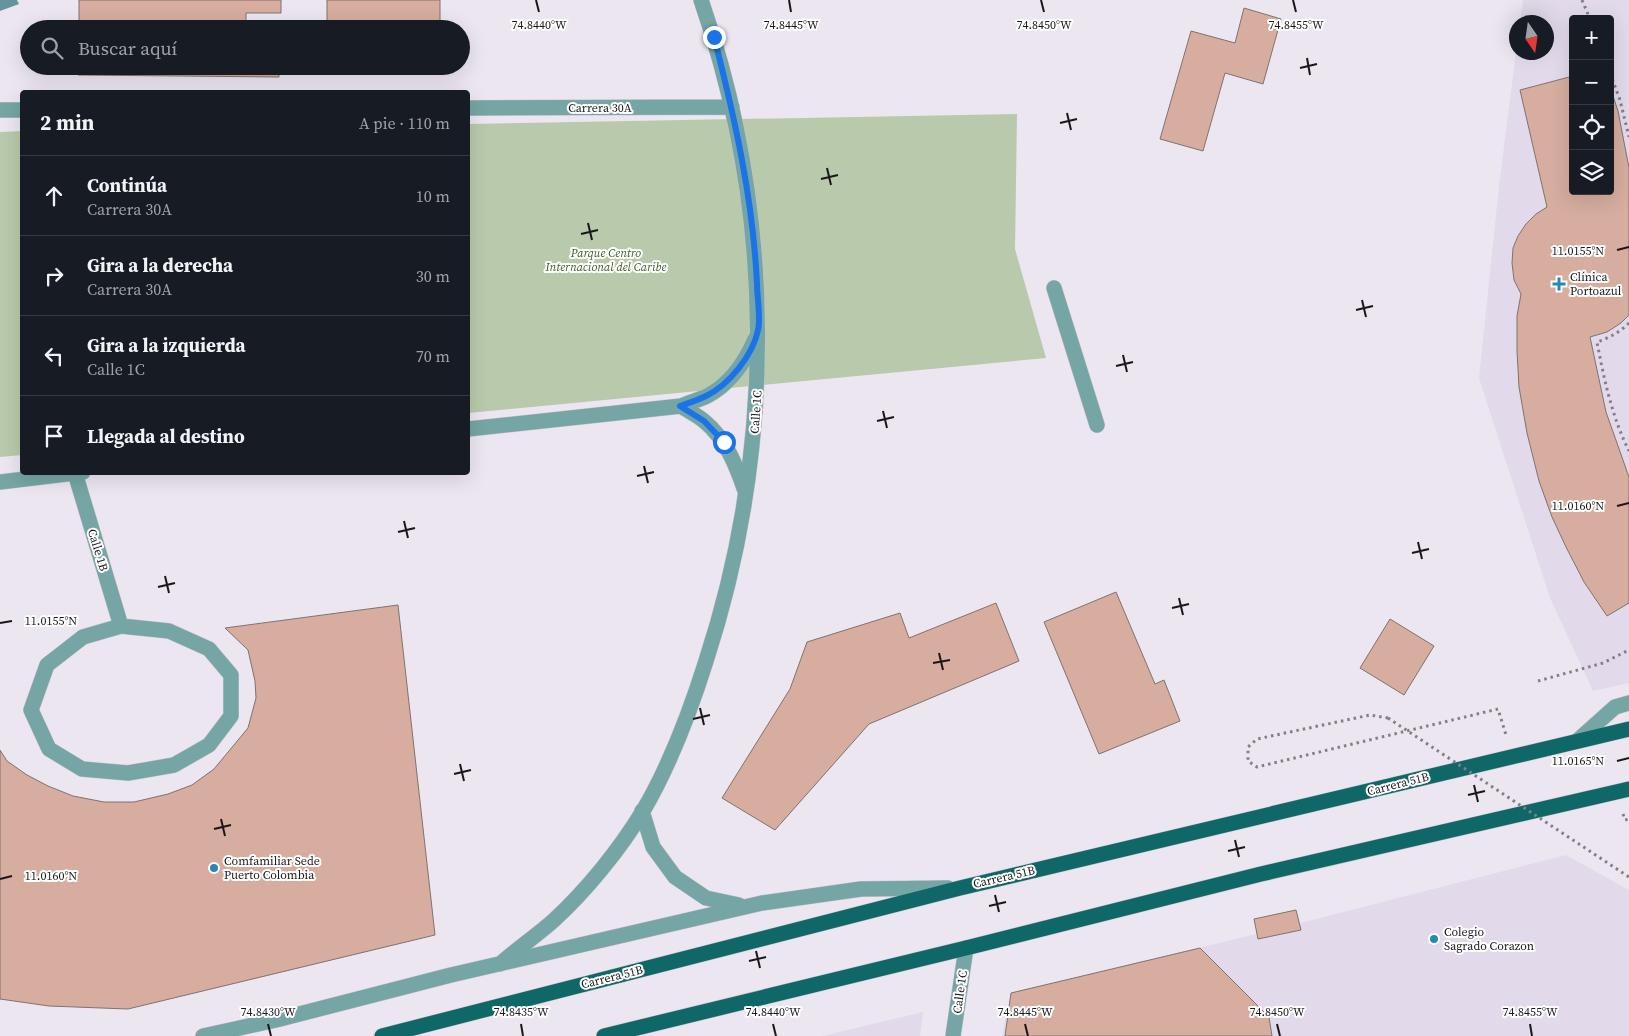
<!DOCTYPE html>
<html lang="es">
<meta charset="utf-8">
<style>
body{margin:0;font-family:"Source Serif 4",serif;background:#242831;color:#f1f3f6}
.controls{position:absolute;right:15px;top:15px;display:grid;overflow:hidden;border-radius:5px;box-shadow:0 5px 20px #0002}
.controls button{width:45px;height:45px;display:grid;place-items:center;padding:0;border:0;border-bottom:1px solid #363941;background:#171b24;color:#f1f3f6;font:25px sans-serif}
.compass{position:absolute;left:1509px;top:15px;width:45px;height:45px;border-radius:50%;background:#171b24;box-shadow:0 5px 20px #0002;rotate:167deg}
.stop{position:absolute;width:15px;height:15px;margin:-11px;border:4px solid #1a73e8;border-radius:50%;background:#fff}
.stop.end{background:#1a73e8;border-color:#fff;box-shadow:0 1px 5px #0008}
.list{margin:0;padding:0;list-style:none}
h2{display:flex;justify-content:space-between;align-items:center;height:65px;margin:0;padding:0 20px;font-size:21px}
h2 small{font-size:16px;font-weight:400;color:#9ea1a6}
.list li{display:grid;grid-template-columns:32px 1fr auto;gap:15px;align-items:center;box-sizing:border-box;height:80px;padding:0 20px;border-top:1px solid #363941}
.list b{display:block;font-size:19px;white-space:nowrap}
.list p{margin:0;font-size:16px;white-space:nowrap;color:#9ea1a6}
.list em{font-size:16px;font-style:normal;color:#9ea1a6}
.icon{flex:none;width:28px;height:28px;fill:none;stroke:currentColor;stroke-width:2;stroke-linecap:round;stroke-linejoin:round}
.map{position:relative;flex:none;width:1629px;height:1036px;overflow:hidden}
.search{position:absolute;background:#171b24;box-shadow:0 5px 20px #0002;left:20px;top:20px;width:450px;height:55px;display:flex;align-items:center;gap:12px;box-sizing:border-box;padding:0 18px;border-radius:28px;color:#9ea1a6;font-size:19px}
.panel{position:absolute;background:#171b24;box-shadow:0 5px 20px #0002;left:20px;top:90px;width:450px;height:385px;border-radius:5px}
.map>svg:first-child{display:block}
</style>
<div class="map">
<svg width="1629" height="1036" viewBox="0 0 1629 1036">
<rect width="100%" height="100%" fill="#ebe6f0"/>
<path fill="#e2daea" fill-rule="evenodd" d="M1523 0H1629V683L1593 691 1550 598 1479 378 1499 186 1516 52H1546V22H1520ZM1573 19H1610V191H1573Z
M1566 855 1629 890V1036H1002L1011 993 1277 929Z
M923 1012 920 1036H822Z"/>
<path fill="#b8caab" d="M1017 114 1015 249 1046 358 468 413V124Z
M22 131V455L0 457V132Z"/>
<path fill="#65959a" d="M0 0H17L19 4 0 11Z"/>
<path fill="#d6ad9e" stroke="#7e7370" d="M79 0H281V13H246V29H79Z
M327 0H440V29H327Z
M1244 8 1281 19 1263 84 1225 73 1203 151 1160 139 1191 31 1235 43Z
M78 66H279V77L78 75Z
M1573 76V191H1610V87L1618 111 1629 168V315L1621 323 1607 332 1590 337 1606 412 1629 477V603L1607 616 1584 582 1566 547 1552 517 1539 481 1527 433 1519 387 1517 351V316L1521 294 1514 280 1512 263 1513 248 1518 236 1526 224 1536 214 1547 207 1520 90Z
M1116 592 1155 684 1164 680 1180 721 1099 754 1044 622Z
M996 603 1019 661 869 724 775 830 722 798 790 689 807 642 900 613 909 638Z
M398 605 435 935 128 1009 49 1006 0 999V750L7 761 27 775 48 786 73 796 104 802H134L168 794 192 785 214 769 248 728 256 698 255 681 248 650 225 628Z
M1390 619 1434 646 1404 695 1360 668Z
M1296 910 1301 930 1258 939 1254 919Z
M1200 948 1269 1017 1272 1036H1005L1011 993Z"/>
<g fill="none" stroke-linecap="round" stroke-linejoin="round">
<g stroke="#c5c1c9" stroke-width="16">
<path id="minor" d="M468 108 732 107
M0 110H22
M1054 288 1097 425
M681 406C688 411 697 415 704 421 726 439 736 465 745 491
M468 429 681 406C689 402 699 400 707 396 730 384 745 362 755 339
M75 473 121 626
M0 482 83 472
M121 626 169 631 209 649 231 675V716L209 745 174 765 128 773 82 769 49 749 31 710 47 665 83 637Z
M1577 741 1615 707 1629 703
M642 811 653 847 675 877 706 898 739 905
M500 964C517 949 536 936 553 921 586 891 620 849 643 811 670 765 690 712 706 661 776 446 775 214 701 0
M203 1036 276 1020 451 975 762 903 861 889 948 888
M953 1036 966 948"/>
</g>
<g stroke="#c5c1c9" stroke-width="16">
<path id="major" d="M382 1036 960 888 1629 729
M604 1036 966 948 1261 874 1629 789"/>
</g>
<path stroke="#837f86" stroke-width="3" stroke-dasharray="2.5 4" stroke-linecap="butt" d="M1582 0 1590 19
M1610 73 1620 100 1629 137
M1629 323C1620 332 1609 338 1597 342 1604 379 1612 417 1629 451
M1538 681 1603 663 1629 650
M1388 718 1370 715 1257 739 1248 747V761L1257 767 1498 709 1506 735
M1623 814 1625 820 1629 819"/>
<use href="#minor" stroke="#75a5a4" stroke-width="15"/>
<use href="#major" stroke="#0f6867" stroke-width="15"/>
<path stroke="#837f86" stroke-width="3" stroke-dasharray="2.5 4" stroke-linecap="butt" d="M1388 718 1629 877"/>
</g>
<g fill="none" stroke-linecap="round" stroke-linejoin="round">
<path stroke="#1a73e8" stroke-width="6" d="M714 37C735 119 753 199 757 284 757 297 761 318 758 330 753 355 729 385 706 396 698 400 689 403 680 406L704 421 724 442"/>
</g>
<path fill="none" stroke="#19171a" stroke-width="2" d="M536 0 539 12M789 0 791 12M1041 0 1044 12M1293 0 1296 12M1307 58 1310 75M1300 68 1317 64M1067 113 1071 130M1060 123 1077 119M827 168 831 185M821 179 838 175M588 223 592 240M581 234 598 230M1617 250 1629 247M1362 300 1366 317M1356 310 1373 306M1123 355 1127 372M1116 366 1133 362M883 411 887 428M877 421 894 417M644 466 648 483M637 476 654 472M1617 506 1629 503M404 521 408 538M398 532 415 528M1418 542 1422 559M1412 553 1429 549M165 576 169 593M158 587 175 583M1179 598 1183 615M1172 608 1189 604M0 623 12 621M939 653 943 670M933 663 950 660M700 708 704 725M693 719 710 715M1617 761 1629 758M460 764 464 781M454 774 471 770M1474 785 1478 802M1468 795 1485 791M221 819 225 836M214 829 231 825M1235 840 1239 857M1228 851 1245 847M0 879 12 876M995 895 999 912M989 906 1006 902M756 951 760 968M749 961 766 957M268 1024 271 1036M521 1024 523 1036M773 1024 776 1036M1025 1024 1028 1036M1277 1024 1280 1036M1530 1024 1532 1036"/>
<g fill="#2589b3" stroke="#fff" stroke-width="2">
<path d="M1556.5 276.5h5v5h5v5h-5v5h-5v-5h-5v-5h5z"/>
<circle cx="214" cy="868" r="5"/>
<circle cx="1434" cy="939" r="5"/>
</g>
<g text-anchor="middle" stroke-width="4" stroke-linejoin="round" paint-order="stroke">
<g font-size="12" fill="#19171a" stroke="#fff">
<text x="600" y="112">Carrera 30A</text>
<text transform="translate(756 412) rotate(-86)" y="4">Calle 1C</text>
<text transform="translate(98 550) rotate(73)" y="4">Calle 1B</text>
<text transform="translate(1398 784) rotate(-14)" y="4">Carrera 51B</text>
<text transform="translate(1004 877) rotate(-13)" y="4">Carrera 51B</text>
<text transform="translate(612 977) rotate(-14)" y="4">Carrera 51B</text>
<text transform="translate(960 992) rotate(-82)" y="4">Calle 1C</text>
</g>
<g font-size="12" font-style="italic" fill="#405c2a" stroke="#fff">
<text x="606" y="257">Parque Centro<tspan x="606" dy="14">Internacional del Caribe</tspan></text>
</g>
<g font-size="12" fill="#19171a" stroke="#fff" text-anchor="start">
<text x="1570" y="281">Clínica<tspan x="1570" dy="14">Portoazul</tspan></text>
<text x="224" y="865">Comfamiliar Sede<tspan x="224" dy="14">Puerto Colombia</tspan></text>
<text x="1444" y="936">Colegio<tspan x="1444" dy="14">Sagrado Corazon</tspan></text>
</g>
</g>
<g font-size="12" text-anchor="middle" fill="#19171a" stroke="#fff" stroke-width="4" stroke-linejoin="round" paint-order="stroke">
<text x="539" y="29">74.8440°W</text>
<text x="791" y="29">74.8445°W</text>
<text x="1044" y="29">74.8450°W</text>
<text x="1296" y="29">74.8455°W</text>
<text x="1578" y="255">11.0155°N</text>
<text x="1578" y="510">11.0160°N</text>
<text x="51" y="625">11.0155°N</text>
<text x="1578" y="765">11.0165°N</text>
<text x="51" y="880">11.0160°N</text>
<text x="268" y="1016">74.8430°W</text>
<text x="521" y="1016">74.8435°W</text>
<text x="773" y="1016">74.8440°W</text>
<text x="1025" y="1016">74.8445°W</text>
<text x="1277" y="1016">74.8450°W</text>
<text x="1530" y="1016">74.8455°W</text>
</g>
</svg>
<div class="controls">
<button>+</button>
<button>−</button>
<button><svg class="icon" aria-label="locate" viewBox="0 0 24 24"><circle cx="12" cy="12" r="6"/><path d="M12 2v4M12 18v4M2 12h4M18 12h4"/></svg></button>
<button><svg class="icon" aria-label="layers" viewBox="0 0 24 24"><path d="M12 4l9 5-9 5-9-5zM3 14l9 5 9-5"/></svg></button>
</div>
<svg class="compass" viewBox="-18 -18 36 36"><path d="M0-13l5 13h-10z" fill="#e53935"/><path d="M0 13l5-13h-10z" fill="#9ea1a6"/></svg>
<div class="stop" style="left:724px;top:442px"></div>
<div class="stop end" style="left:714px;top:37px"></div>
<div class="search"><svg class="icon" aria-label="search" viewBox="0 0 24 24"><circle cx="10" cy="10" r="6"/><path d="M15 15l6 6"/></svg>Buscar aquí</div>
<section class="panel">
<h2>2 min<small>A pie · 110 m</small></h2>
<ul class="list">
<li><svg class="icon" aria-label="ahead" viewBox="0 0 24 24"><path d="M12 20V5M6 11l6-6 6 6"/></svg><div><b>Continúa</b><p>Carrera 30A</p></div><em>10 m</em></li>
<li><svg class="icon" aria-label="right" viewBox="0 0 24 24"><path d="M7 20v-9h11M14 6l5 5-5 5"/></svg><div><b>Gira a la derecha</b><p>Carrera 30A</p></div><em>30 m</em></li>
<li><svg class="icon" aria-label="left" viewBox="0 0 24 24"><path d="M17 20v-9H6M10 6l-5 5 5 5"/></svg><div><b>Gira a la izquierda</b><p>Calle 1C</p></div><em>70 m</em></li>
<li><svg class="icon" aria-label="arrive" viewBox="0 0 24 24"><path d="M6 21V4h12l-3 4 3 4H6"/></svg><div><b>Llegada al destino</b></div></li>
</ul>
</section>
</div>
